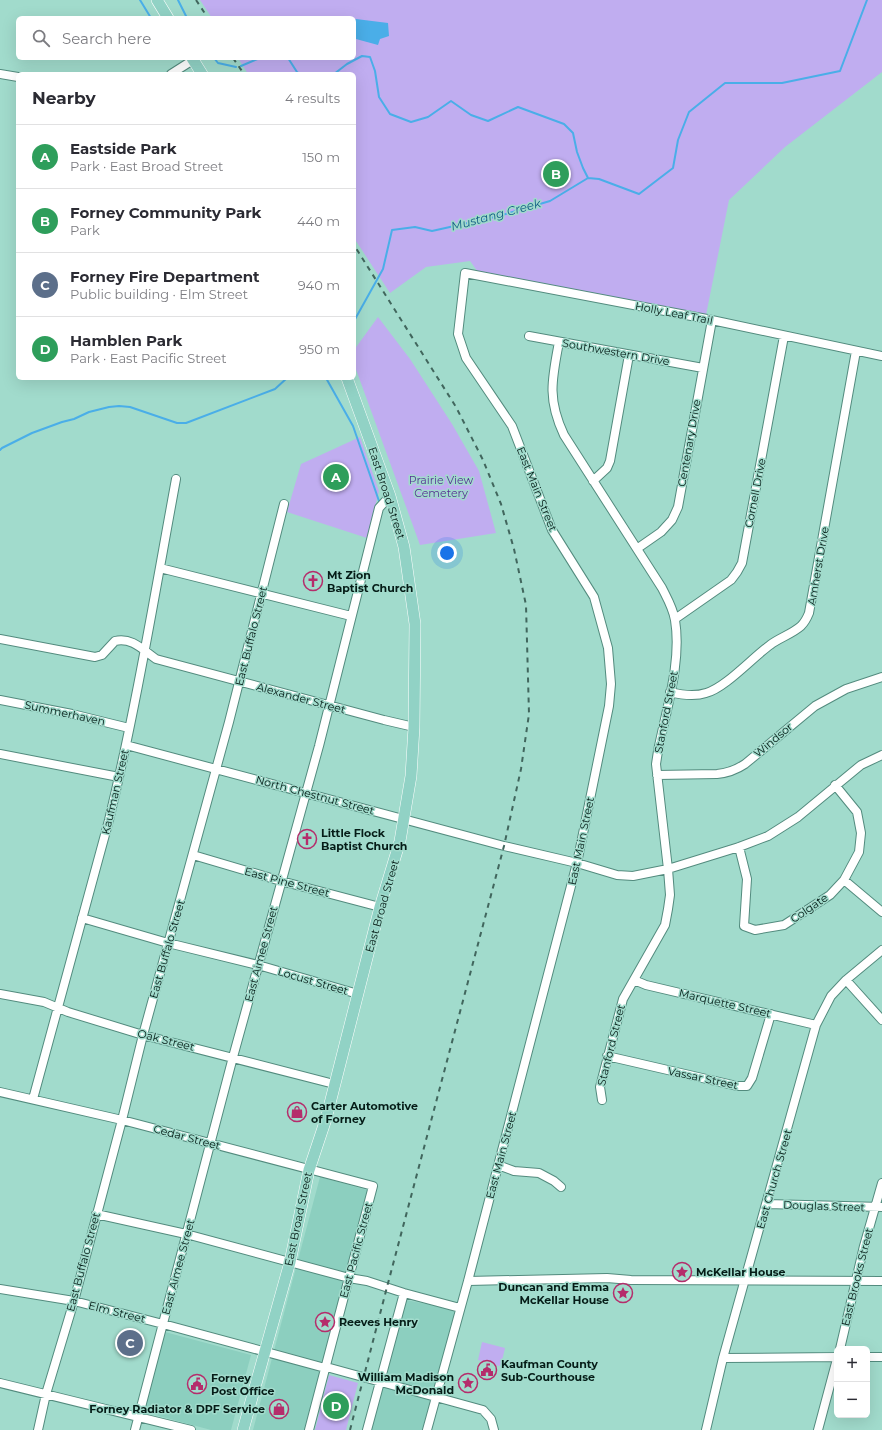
<!DOCTYPE html>
<meta charset="utf-8">
<style>
body{margin:0;font-family:Montserrat,sans-serif;background:#f7f7f7;color:#2b2b33}
.controls{position:absolute;right:12px;bottom:12px;display:grid;overflow:hidden;border-radius:6px;box-shadow:0 4px 16px #0002}
.controls button{width:36px;height:36px;display:grid;place-items:center;padding:0;border:0;border-bottom:1px solid #e1e1e2;background:#fff;color:#2b2b33;font:20px sans-serif}
.you{position:absolute;left:447px;top:553px;width:14px;height:14px;margin:-10px;border:3px solid #fff;border-radius:50%;background:#1a73e8;box-shadow:0 0 0 6px #1a73e833}
.badge{display:grid;place-items:center;width:26px;height:26px;border-radius:50%;background:#2563eb;color:#fff;font-size:13px;font-weight:700}
.pin{position:absolute;translate:-50% -50%;border:2px solid #fff;box-shadow:0 1px 4px #0006}
.list{margin:0;padding:0;list-style:none}
h2{display:flex;justify-content:space-between;align-items:center;height:52px;margin:0;padding:0 16px;font-size:17px}
h2 small{font-size:13px;font-weight:400;color:#7c7c81}
.list li{display:grid;grid-template-columns:26px 1fr auto;gap:12px;align-items:center;box-sizing:border-box;height:64px;padding:0 16px;border-top:1px solid #e1e1e2}
.list b{display:block;font-size:15px;white-space:nowrap}
.list p{margin:0;font-size:13px;white-space:nowrap;color:#7c7c81}
.list em{font-size:13px;font-style:normal;color:#7c7c81}
.icon{flex:none;width:22px;height:22px;fill:none;stroke:currentColor;stroke-width:2;stroke-linecap:round;stroke-linejoin:round}
.map{position:relative;flex:none;width:882px;height:1430px;overflow:hidden}
.search{position:absolute;background:#fff;box-shadow:0 4px 16px #0002;left:16px;top:16px;width:340px;height:44px;display:flex;align-items:center;gap:10px;box-sizing:border-box;padding:0 14px;border-radius:6px;color:#7c7c81;font-size:15px}
.panel{position:absolute;background:#fff;box-shadow:0 4px 16px #0002;left:16px;top:72px;width:340px;height:308px;border-radius:6px}
.map>svg:first-child{display:block}
</style>
<div class="map">
<svg width="882" height="1430" viewBox="0 0 882 1430">
<rect width="100%" height="100%" fill="#a1dbcc"/>
<path fill="#8ccfbf" d="M320 1177 367 1190 308 1430H253Z
M406 1300 456 1310 422 1430H369Z
M165 1332 251 1355 231 1430H211L144 1412Z"/>
<path fill="#c0adf0" d="M200 0H882V72L785 147 729 200 706 315 478 272 470 261 426 267 390 293 354 238V74H248L238 58H354V18H212Z
M378 317 410 359 452 424 479 471 496 533 420 545 354 364V350Z
M360 437 379 491 367 538 287 512 301 464Z
M482 1342 505 1348 501 1365 499 1366 478 1360Z
M329 1375 358 1383 346 1430H315Z"/>
<path fill="#4aaee8" d="M356 19 388 23 389 36 380 39 378 45 356 39 354 36V20Z"/>
<g fill="none" stroke-linecap="round" stroke-linejoin="round">
<path stroke="#4aaee8" stroke-width="2" d="M140 0 151 18
M178 0 187 18
M214 58 218 63 236 67
M288 58 297 72 300 74
M241 66 260 58
M334 74 347 64 362 56 370 57 375 71 379 97 390 114 411 122 428 117 451 101 471 115 488 121 518 107 564 124 573 133 577 152 583 168 588 178
M354 321 383 269 392 230 415 227 432 231 499 216 550 201 588 178 599 179 639 194 673 168 678 140 689 112 725 83H782L840 71 867 0
M326 378 353 426 379 501
M0 450 2 448 32 433 62 422 74 419 89 412 109 407 119 406 130 407 177 423H186L275 389 287 378"/>
<g stroke="#538b7e" stroke-width="10">
<path id="minor" d="M0 74 18 77
M171 74 193 60
M529 336 703 368
M559 342C552 379 547 399 564 435L662 588C667 598 673 608 675 620 682 662 666 710 658 751L656 764 668 869 670 895 668 909 665 925 623 999 600 1087 602 1100
M593 481 607 468 610 461 629 355
M638 548 661 532 672 520 678 507 712 320
M160 568 351 616
M675 619 731 580 737 572 742 563 784 336
M0 639 95 657 102 655 115 641C132 637 143 650 156 659L384 720 414 727
M670 692C682 695 694 697 706 693 725 688 752 658 770 645 779 638 792 634 801 626 805 622 807 618 809 613L856 351
M0 700 72 714 129 728
M126 745 504 846 577 863 617 875 633 876 668 869 739 847 768 836 798 817 861 765 882 755
M0 754 119 777
M657 775 717 774C728 773 736 770 745 764L815 706 846 689 882 677
M739 847 747 879 744 926 755 930 784 925 830 895 844 880 859 852 861 833 857 812 835 785
M193 855 281 881 380 907
M844 880 882 912
M82 918 168 943 258 965 358 994
M634 980 646 985 816 1025
M846 980 882 1020
M0 994 44 1002 68 1012 143 1035 334 1084
M607 1056 737 1086H747L752 1078 771 1014
M0 1092 122 1120 373 1186 309 1430
M33 1099 109 820C136 708 155 593 176 479
M498 1165 514 1171 539 1173 554 1181 561 1187
M767 1204 882 1207
M96 1214 186 1234 349 1278 367 1281 404 1293 460 1308
M468 1281 607 1278 631 1280 882 1281
M0 1289 74 1301 163 1324 325 1368H330L483 1410 491 1419 494 1430
M840 1349 864 1246 882 1183
M867 1357H882
M723 1358 837 1357
M0 1383 191 1430
M38 1430 46 1394 74 1301 122 1120 143 1035 229 722 284 504
M135 1430 233 1057 319 746 379 508 390 496
M367 1430 404 1293
M427 1430 468 1281 577 863 609 706 611 684 608 648 594 597 552 530 512 426 466 358 458 334 465 273 707 319 882 356
M706 1430 723 1358 816 1025 831 996 846 980 882 950
M818 1430 837 1359"/>
</g>
<g stroke="#fff" stroke-width="12">
<path id="major" d="M157 0 168 18
M192 58 202 74
M243 1430 290 1262 309 1170 326 1119 380 907 400 841 411 776 414 727 415 624 404 547 390 496 347 378"/>
</g>
<use href="#minor" stroke="#fff" stroke-width="8"/>
<use href="#major" stroke="#91d2c5" stroke-width="11"/>
<path stroke="#41665d" stroke-width="2" stroke-dasharray="5 5" stroke-linecap="butt" d="M196 0 208 18
M233 58 244 74
M350 1430 387 1287 504 846 521 769 529 714 526 605 514 549 501 504 483 460 456 407 354 245"/>
</g>
<defs>
<g id="church-ring" transform="scale(1)"><circle r="9.5" fill="#a1dbcc" stroke="#b52c6b" stroke-width="1.5"/><path d="M-1.2-6h2.4v3.5h3.3v2.4h-3.3V6h-2.4V-.1h-3.3v-2.4h3.3Z" fill="#b52c6b"/></g>
<g id="shop-ring" transform="scale(1)"><circle r="9.5" fill="#a1dbcc" stroke="#b52c6b" stroke-width="1.5"/><path d="M-5-2.5h2.3a2.7 3.5 0 0 1 5.4 0H5L5.5 6h-11ZM-1.5-2.5h3a1.5 2.3 0 0 0-3 0Z" fill="#b52c6b"/></g>
<g id="sight-ring" transform="scale(1)"><circle r="9.5" fill="#a1dbcc" stroke="#b52c6b" stroke-width="1.5"/><path d="M0-6L1.8-2.2L6-1.7L2.9 1.2L3.7 5.4L0 3.3L-3.7 5.4L-2.9 1.2L-6-1.7L-1.8-2.2Z" fill="#b52c6b"/></g>
<g id="civic-ring" transform="scale(1)"><circle r="9.5" fill="#a1dbcc" stroke="#b52c6b" stroke-width="1.5"/><path d="M-.6-6.5H3V-4.5H.6V-3L4-1V1h2V6H-6V1h2V-1L-.6-3ZM-1.2 2.5V6h2.4V2.5Z" fill="#b52c6b"/></g>
</defs>
<g fill-rule="evenodd">
<use href="#church-ring" x="313" y="581"/>
<use href="#church-ring" x="307" y="839"/>
<use href="#shop-ring" x="297" y="1112"/>
<use href="#sight-ring" x="682" y="1272"/>
<use href="#sight-ring" x="623" y="1293"/>
<use href="#sight-ring" x="325" y="1322"/>
<use href="#civic-ring" x="487" y="1370"/>
<use href="#sight-ring" x="468" y="1383"/>
<use href="#civic-ring" x="197" y="1384"/>
<use href="#shop-ring" x="279" y="1409"/>
</g>
<g text-anchor="middle" stroke-width="3" stroke-linejoin="round" paint-order="stroke">
<g font-size="11" fill="#051c17" stroke="#a1dbcc">
<text transform="translate(674 313) rotate(11)" y="4">Holly Leaf Trail</text>
<text transform="translate(616 352) rotate(10)" y="4">Southwestern Drive</text>
<text transform="translate(689 443) rotate(-80)" y="4">Centenary Drive</text>
<text transform="translate(537 489) rotate(68)" y="4">East Main Street</text>
<text transform="translate(387 493) rotate(72)" y="4">East Broad Street</text>
<text transform="translate(755 493) rotate(-79)" y="4">Cornell Drive</text>
<text transform="translate(818 566) rotate(-80)" y="4">Amherst Drive</text>
<text transform="translate(251 636) rotate(-76)" y="4">East Buffalo Street</text>
<text transform="translate(301 698) rotate(15)" y="4">Alexander Street</text>
<text transform="translate(666 712) rotate(-79)" y="4">Stanford Street</text>
<text transform="translate(65 713) rotate(12)" y="4">Summerhaven</text>
<text transform="translate(773 740) rotate(-40)" y="4">Windsor</text>
<text transform="translate(115 792) rotate(-77)" y="4">Kaufman Street</text>
<text transform="translate(315 795) rotate(15)" y="4">North Chestnut Street</text>
<text transform="translate(581 841) rotate(-78)" y="4">East Main Street</text>
<text transform="translate(287 882) rotate(15)" y="4">East Pine Street</text>
<text transform="translate(382 906) rotate(-74)" y="4">East Broad Street</text>
<text transform="translate(809 908) rotate(-34)" y="4">Colgate</text>
<text transform="translate(167 949) rotate(-74)" y="4">East Buffalo Street</text>
<text transform="translate(261 954) rotate(-75)" y="4">East Aimee Street</text>
<text transform="translate(313 981) rotate(16)" y="4">Locust Street</text>
<text transform="translate(725 1003) rotate(13)" y="4">Marquette Street</text>
<text transform="translate(166 1040) rotate(14)" y="4">Oak Street</text>
<text transform="translate(611 1045) rotate(-76)" y="4">Stanford Street</text>
<text transform="translate(703 1078) rotate(12)" y="4">Vassar Street</text>
<text transform="translate(187 1137) rotate(15)" y="4">Cedar Street</text>
<text transform="translate(501 1155) rotate(-75)" y="4">East Main Street</text>
<text transform="translate(774 1179) rotate(-74)" y="4">East Church Street</text>
<text transform="translate(824 1206) rotate(2)" y="4">Douglas Street</text>
<text transform="translate(298 1219) rotate(-78)" y="4">East Broad Street</text>
<text transform="translate(356 1250) rotate(-75)" y="4">East Pacific Street</text>
<text transform="translate(83 1262) rotate(-75)" y="4">East Buffalo Street</text>
<text transform="translate(178 1267) rotate(-75)" y="4">East Aimee Street</text>
<text transform="translate(857 1277) rotate(-76)" y="4">East Brooks Street</text>
<text transform="translate(117 1312) rotate(14)" y="4">Elm Street</text>
</g>
<g font-size="11" fill="#573093" stroke="#a1dbcc">
<text x="441" y="484">Prairie View<tspan x="441" dy="13">Cemetery</tspan></text>
</g>
<g font-size="11" font-weight="bold" fill="#051c17" stroke="#a1dbcc" text-anchor="start">
<text x="327" y="579">Mt Zion<tspan x="327" dy="13">Baptist Church</tspan></text>
<text x="321" y="837">Little Flock<tspan x="321" dy="13">Baptist Church</tspan></text>
<text x="311" y="1110">Carter Automotive<tspan x="311" dy="13">of Forney</tspan></text>
<text x="696" y="1276">McKellar House</text>
<text x="609" y="1291" text-anchor="end">Duncan and Emma<tspan x="609" dy="13">McKellar House</tspan></text>
<text x="339" y="1326">Reeves Henry</text>
<text x="501" y="1368">Kaufman County<tspan x="501" dy="13">Sub-Courthouse</tspan></text>
<text x="454" y="1381" text-anchor="end">William Madison<tspan x="454" dy="13">McDonald</tspan></text>
<text x="211" y="1382">Forney<tspan x="211" dy="13">Post Office</tspan></text>
<text x="265" y="1413" text-anchor="end">Forney Radiator &amp; DPF Service</text>
</g>
<g font-size="12" font-style="italic" fill="#115d84" stroke="#a1dbcc">
<text transform="translate(496 215) rotate(-15)" y="4">Mustang Creek</text>
</g>
</g>
</svg>
<div class="controls">
<button>+</button>
<button>−</button>
</div>
<div class="you"></div>
<div class="pin badge" style="left:336px;top:477px;background:#2e9e5b">A</div>
<div class="pin badge" style="left:556px;top:174px;background:#2e9e5b">B</div>
<div class="pin badge" style="left:130px;top:1343px;background:#5c6f8a">C</div>
<div class="pin badge" style="left:336px;top:1406px;background:#2e9e5b">D</div>
<div class="search"><svg class="icon" aria-label="search" viewBox="0 0 24 24"><circle cx="10" cy="10" r="6"/><path d="M15 15l6 6"/></svg>Search here</div>
<section class="panel">
<h2>Nearby<small>4 results</small></h2>
<ul class="list">
<li><span class="badge" style="background:#2e9e5b">A</span><div><b>Eastside Park</b><p>Park · East Broad Street</p></div><em>150 m</em></li>
<li><span class="badge" style="background:#2e9e5b">B</span><div><b>Forney Community Park</b><p>Park</p></div><em>440 m</em></li>
<li><span class="badge" style="background:#5c6f8a">C</span><div><b>Forney Fire Department</b><p>Public building · Elm Street</p></div><em>940 m</em></li>
<li><span class="badge" style="background:#2e9e5b">D</span><div><b>Hamblen Park</b><p>Park · East Pacific Street</p></div><em>950 m</em></li>
</ul>
</section>
</div>
